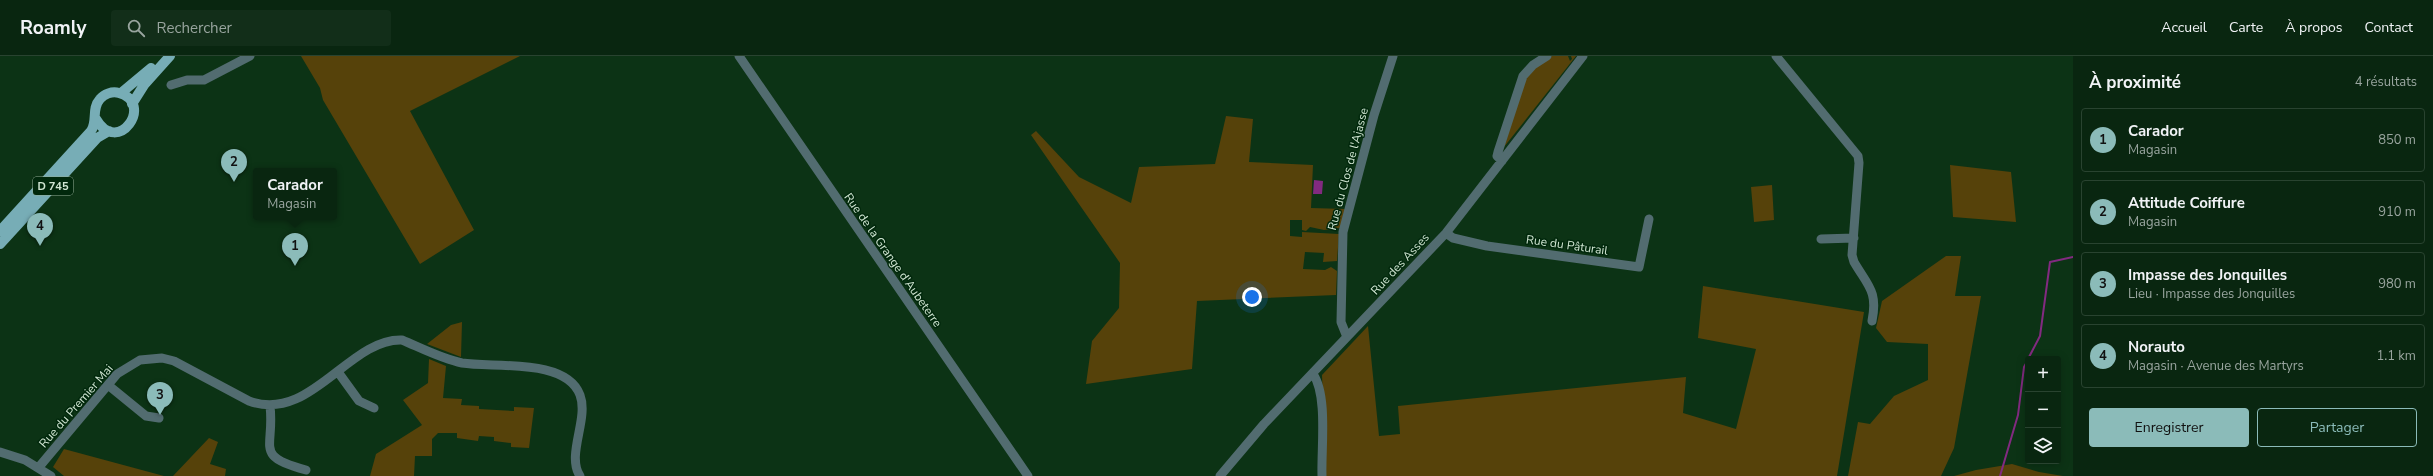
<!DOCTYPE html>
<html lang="fr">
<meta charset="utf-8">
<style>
body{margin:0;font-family:"Nunito Sans",sans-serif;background:#122e19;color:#f1f3f6}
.controls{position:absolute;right:12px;bottom:12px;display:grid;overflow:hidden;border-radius:4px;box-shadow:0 2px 10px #0003}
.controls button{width:36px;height:36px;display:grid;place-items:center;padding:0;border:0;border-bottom:1px solid #294330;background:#092610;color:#f1f3f6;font:20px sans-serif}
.you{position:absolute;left:1252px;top:241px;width:14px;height:14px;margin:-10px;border:3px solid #fff;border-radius:50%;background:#1a73e8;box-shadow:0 0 0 6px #1a73e833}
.badge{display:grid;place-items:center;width:26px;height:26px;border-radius:50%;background:#8bbbb9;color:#111;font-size:13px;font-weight:700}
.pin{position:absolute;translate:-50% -33px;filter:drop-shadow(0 1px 2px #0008)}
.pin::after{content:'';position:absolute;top:21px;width:14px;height:12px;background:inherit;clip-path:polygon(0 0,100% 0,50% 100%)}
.popup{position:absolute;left:253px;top:112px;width:84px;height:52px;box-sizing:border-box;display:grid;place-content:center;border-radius:4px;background:#092610;filter:drop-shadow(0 1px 3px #0005);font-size:13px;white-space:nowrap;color:#99a59f}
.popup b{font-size:15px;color:#f1f3f6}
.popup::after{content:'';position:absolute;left:50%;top:100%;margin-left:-8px;border:8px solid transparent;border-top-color:#092610}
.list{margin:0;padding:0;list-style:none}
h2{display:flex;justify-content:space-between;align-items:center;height:52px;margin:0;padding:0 16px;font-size:17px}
h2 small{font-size:13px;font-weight:400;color:#99a59f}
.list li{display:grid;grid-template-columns:26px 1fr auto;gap:12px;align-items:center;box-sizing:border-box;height:64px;margin:0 8px 8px;padding:0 8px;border:1px solid #294330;border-radius:4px}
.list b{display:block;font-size:15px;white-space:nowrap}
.list p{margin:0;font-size:13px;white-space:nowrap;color:#99a59f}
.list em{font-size:13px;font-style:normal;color:#99a59f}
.actions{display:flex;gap:8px;padding:12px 16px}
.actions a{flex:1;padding:9px 0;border:1px solid #8bbbb9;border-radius:4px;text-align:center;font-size:14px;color:#8bbbb9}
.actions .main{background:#8bbbb9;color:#111}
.icon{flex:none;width:22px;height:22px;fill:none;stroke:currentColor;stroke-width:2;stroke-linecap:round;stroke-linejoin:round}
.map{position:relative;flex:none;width:2073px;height:420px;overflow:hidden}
header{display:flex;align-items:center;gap:24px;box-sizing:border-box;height:56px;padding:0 20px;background:#092610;border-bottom:1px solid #294330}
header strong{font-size:19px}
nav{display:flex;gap:22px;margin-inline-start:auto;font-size:14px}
.search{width:280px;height:36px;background:#122e19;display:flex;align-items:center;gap:10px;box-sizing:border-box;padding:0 14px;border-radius:4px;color:#99a59f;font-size:15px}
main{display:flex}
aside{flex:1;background:#092610}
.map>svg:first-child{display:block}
</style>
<header>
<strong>Roamly</strong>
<div class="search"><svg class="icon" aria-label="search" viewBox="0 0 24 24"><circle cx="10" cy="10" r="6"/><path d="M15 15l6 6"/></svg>Rechercher</div>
<nav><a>Accueil</a><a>Carte</a><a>À propos</a><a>Contact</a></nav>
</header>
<main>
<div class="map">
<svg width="2073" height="420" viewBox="0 0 2073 420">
<rect width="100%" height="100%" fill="#0c3315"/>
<path fill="#56420a" d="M301 0H520L410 55 474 174 420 208 323 44 320 32Z
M1552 0H1568L1570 5 1572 3 1571 0H1576L1504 91 1527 17Z
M1226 60 1253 63 1249 106 1313 109 1311 152 1345 153 1340 172 1324 174 1310 171 1306 175 1302 174V164H1290V180L1302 181V176L1339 178 1337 205 1323 206 1324 197 1305 196 1303 213 1325 214 1331 211 1337 215 1336 239 1197 245 1192 313 1086 328 1092 285 1119 252 1120 207 1031 79 1036 75 1079 121 1131 147 1139 111 1215 108Z
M1950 109 2011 116 2016 166 1953 161Z
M1772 129 1774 164 1754 166 1751 131Z
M1946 200H1961L1955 240H1981L1954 392 1941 420H1848L1858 366 1870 368 1894 340 1928 324V288L1887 286 1876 272 1882 245Z
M1703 230 1864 256 1837 420H1326L1322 319 1368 270 1379 380 1400 378 1398 350 1686 321 1683 357 1736 373 1756 293 1698 282Z
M462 266 461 301 427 288 451 269Z
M429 303 446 310 443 342 462 343 461 349 479 350V353L514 355V351L534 352 529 392 511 391V387L494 385V381L479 380 478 385 457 382V377H438L432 383V400H415L414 420H370L376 398 422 369 403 344 428 327Z
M209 382 218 386 210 408 226 413 225 420H173Z
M64 393 164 420H64L53 411Z
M2012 408 2039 416 2063 420H1954L1976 414Z"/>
<path fill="#822a80" d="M1314 124 1323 125 1322 138H1313Z"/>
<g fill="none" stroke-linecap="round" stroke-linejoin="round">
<path stroke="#822a80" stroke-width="2" d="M2028 303 2040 280 2050 206 2073 201
M2000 420 2018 359 2024 311 2028 304"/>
<path stroke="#526c70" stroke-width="9" d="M739 0 1028 420
M1776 0 1858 100 1859 107 1852 199 1854 206C1868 230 1878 235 1872 265
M171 29 187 24H204L250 0
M1502 105 1497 100 1498 96 1523 20 1533 9 1547 0
M1446 177 1453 182 1487 190 1639 211 1649 163
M1821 183 1854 182
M1347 281 1341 266 1343 176 1374 59 1393 0
M338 316 359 345 374 352
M1313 318C1328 339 1321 393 1322 420
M108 329 146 360 159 362
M270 350C275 392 253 400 306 414
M0 396 25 404 51 420
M39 411 117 318 140 304 162 302 174 305 249 345C310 368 349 282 402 284 421 292 442 303 462 307 495 312 566 302 580 339 589 363 566 399 580 420
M1220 420 1264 368 1446 177 1583 0"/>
<path stroke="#77adb6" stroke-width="10" d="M121 37 151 12
M132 48 144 29 170 0
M0 175 91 75C98 65 91 53 100 43 104 38 112 35 119 37 155 47 118 101 96 63
M0 188 97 82 109 75"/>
</g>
<g text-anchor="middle" stroke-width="3" stroke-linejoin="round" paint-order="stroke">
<rect fill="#01280c" stroke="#93ad97" stroke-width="1" x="33" y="121" width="40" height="18" rx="3"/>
<g font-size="11" font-weight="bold" fill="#d1e6d3">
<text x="53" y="134">D 745</text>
</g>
<g font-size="12" fill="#d1e6d3" stroke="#01280c">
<text transform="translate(1348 113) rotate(-75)" y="4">Rue du Clos de l'Ajasse</text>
<text transform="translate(1567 189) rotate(8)" y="4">Rue du Pâturail</text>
<text transform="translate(893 204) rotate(55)" y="4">Rue de la Grange d'Aubeterre</text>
<text transform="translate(1400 208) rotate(-47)" y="4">Rue des Asses</text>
<text transform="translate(76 350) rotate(-49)" y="4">Rue du Premier Mai</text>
</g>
</g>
</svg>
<div class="controls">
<button>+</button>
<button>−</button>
<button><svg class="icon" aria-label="layers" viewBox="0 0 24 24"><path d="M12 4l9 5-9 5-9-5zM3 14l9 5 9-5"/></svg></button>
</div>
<div class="you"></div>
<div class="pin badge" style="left:295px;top:210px">1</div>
<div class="popup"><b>Carador</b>Magasin</div>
<div class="pin badge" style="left:234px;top:126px">2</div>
<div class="pin badge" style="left:160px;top:359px">3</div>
<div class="pin badge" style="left:40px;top:190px">4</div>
</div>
<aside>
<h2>À proximité<small>4 résultats</small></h2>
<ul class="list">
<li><span class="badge">1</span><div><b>Carador</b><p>Magasin</p></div><em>850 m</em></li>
<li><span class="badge">2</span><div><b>Attitude Coiffure</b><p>Magasin</p></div><em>910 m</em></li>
<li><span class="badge">3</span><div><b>Impasse des Jonquilles</b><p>Lieu · Impasse des Jonquilles</p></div><em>980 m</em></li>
<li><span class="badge">4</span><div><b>Norauto</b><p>Magasin · Avenue des Martyrs</p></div><em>1.1 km</em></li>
</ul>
<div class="actions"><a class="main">Enregistrer</a><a>Partager</a></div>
</aside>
</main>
